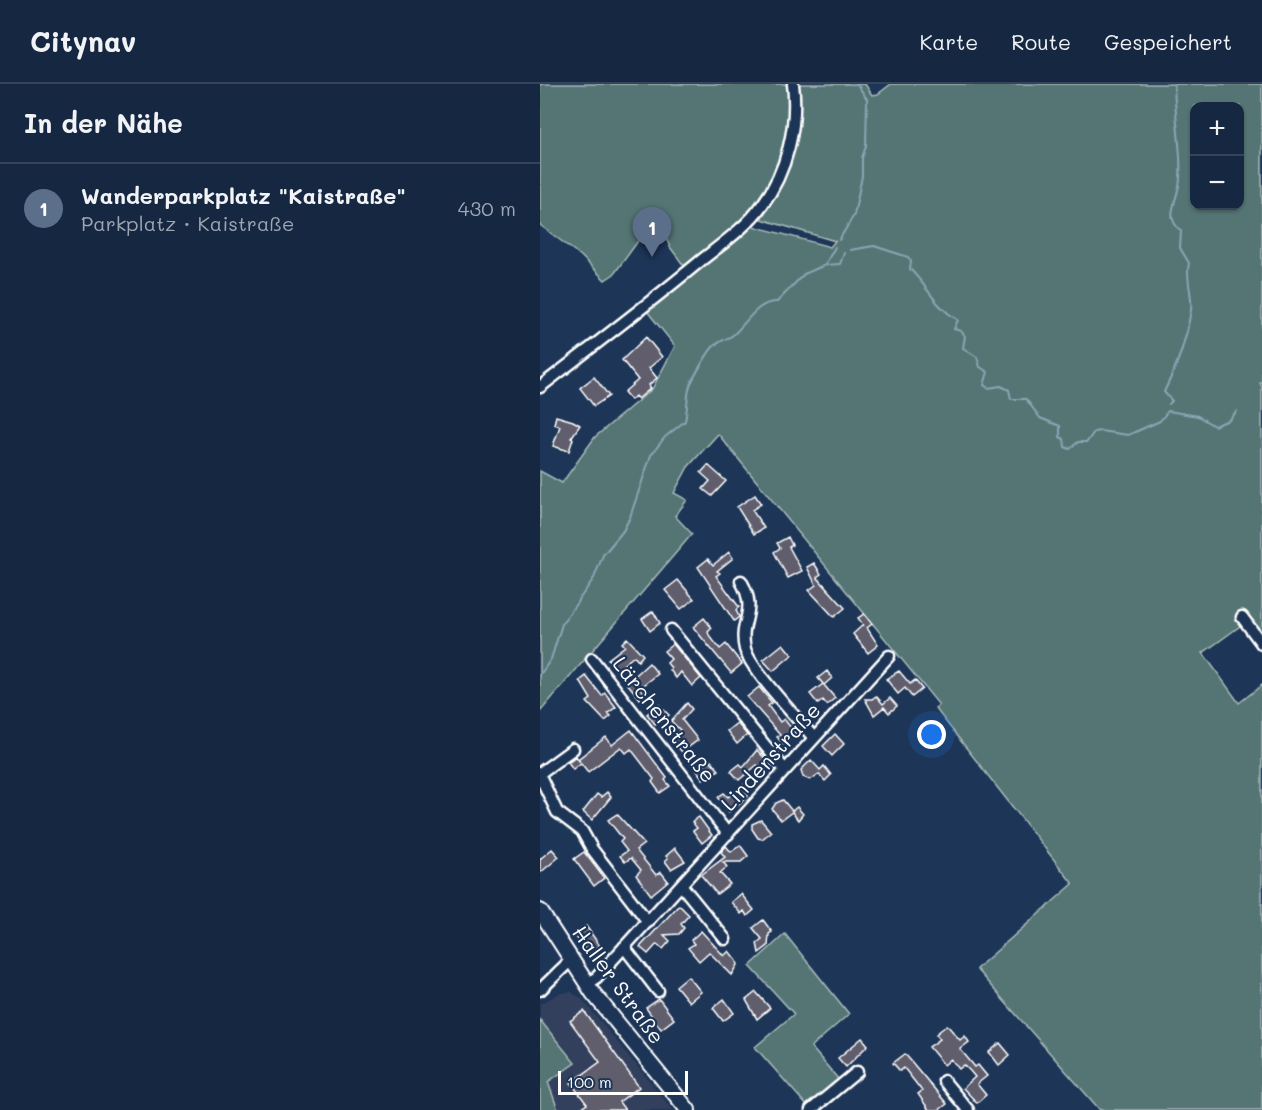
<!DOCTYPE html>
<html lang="de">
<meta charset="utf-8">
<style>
body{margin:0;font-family:Mali,sans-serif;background:#23344c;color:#f1f3f6}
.controls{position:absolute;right:18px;top:18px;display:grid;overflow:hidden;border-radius:12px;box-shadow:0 2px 4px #0004}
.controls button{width:54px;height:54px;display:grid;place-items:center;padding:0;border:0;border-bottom:2px solid #35445a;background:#162841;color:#f1f3f6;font:30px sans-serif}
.scale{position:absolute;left:18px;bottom:15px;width:130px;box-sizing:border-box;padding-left:6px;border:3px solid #fff;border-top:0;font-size:16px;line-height:21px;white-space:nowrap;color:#fff;-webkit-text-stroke:4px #1d3557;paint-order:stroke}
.you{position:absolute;left:392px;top:651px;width:21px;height:21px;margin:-15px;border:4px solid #fff;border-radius:50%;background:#1a73e8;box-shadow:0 0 0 9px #1a73e833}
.badge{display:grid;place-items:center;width:39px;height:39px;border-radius:50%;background:#d6ab8b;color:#fff;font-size:20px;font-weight:700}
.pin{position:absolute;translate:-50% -50px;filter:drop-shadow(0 2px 3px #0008)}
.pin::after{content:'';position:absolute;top:32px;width:21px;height:18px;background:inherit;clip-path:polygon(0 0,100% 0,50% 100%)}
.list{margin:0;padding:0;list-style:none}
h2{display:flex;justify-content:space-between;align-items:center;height:78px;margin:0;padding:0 24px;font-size:26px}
h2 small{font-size:20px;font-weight:400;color:#9ea6b1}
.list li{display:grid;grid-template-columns:39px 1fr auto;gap:18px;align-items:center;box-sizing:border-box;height:90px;padding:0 24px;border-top:2px solid #35445a}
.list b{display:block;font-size:22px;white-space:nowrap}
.list p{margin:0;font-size:20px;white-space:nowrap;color:#9ea6b1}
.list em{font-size:20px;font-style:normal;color:#9ea6b1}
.map{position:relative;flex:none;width:722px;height:1026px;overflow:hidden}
header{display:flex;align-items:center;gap:36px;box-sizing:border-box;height:84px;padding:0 30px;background:#162841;border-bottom:2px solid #35445a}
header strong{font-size:28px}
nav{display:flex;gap:33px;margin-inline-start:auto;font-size:21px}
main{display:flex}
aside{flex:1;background:#162841}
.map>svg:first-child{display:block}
</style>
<header>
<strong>Citynav</strong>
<nav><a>Karte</a><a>Route</a><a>Gespeichert</a></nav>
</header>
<main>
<aside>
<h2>In der Nähe<small></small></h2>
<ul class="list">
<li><span class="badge" style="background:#5c6f8a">1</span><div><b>Wanderparkplatz &quot;Kaistraße&quot;</b><p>Parkplatz · Kaistraße</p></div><em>430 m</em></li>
</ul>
</aside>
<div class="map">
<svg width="722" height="1026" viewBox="0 0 722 1026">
<rect width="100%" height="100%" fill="#1d3557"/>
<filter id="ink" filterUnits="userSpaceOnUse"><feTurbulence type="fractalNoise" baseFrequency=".0167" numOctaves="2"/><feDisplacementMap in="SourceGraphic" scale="12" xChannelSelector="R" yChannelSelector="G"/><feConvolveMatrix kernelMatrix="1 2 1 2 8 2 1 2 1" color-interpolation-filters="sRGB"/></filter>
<g filter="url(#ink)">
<path fill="#31415d" d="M31 908 42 915 133 1026H18L7 998 35 979 0 936V920L20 909Z"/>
<path fill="#547574" stroke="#aababa" stroke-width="1.5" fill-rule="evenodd" d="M0 0H248C253 43 240 103 206 133 187 151 165 166 144 182L130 163 120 141 112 138 74 190 65 196 41 172 0 141Z
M259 0H325L332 11 338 10 351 0H722V298L720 299 722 303V569L703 540 663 569 699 619 722 601V1026H560L436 885 533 800 395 624 399 621 178 350 148 383 134 409 147 416 135 432 152 450 0 628V387L22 399 55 353 112 305 135 262 107 227 213 142 290 163 295 157 221 135C248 97 262 46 259 0ZM654 22H700V122H654Z
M245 850 309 930 271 963 299 996 268 1023 215 963 254 930 210 882Z
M0 936 35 979 8 998 18 1026H0Z"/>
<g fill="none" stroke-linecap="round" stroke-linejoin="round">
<path stroke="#8ba5b4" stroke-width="2" d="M299 156 314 131 322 92V74L326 62 327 15 317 0
M310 166 334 162 368 173 371 177 370 185C390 205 393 221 418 236L414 245 421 247 425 252 423 264 437 273 440 283 448 288 444 301 448 304 461 302 469 306 471 315H486L500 334 520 342V353L524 355 525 363 530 365 538 358H547L554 348 560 347 588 351 620 337 628 327 658 332 674 342 689 336 697 327
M285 181 295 163
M629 320 632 317 624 308C638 281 647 254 651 226 653 211 645 194 649 179L640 164 641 147C626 134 634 123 638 106 645 83 634 28 634 0
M0 591 11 575 22 540 54 494 63 471 83 447 90 433 111 371 125 353 145 337C148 325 146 310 151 299 155 291 168 268 173 263 179 256 187 256 193 251 205 241 218 216 237 218L264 190 285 181 300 180 304 169"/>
</g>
<path fill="#605d6c" stroke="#fff" stroke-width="1.5" d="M106 253 122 273 109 284 117 294 109 301 111 304 98 315 95 312 91 316 84 308 98 296 82 276Z
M54 293 69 312 54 322 40 304Z
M16 332 33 337 40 341 31 354 33 355 29 367 13 362 20 342 14 340Z
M168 381 186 397 172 412 163 405 170 397 161 389Z
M215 411 221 420 212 426 224 444 214 450 197 423Z
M248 453 252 461 249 463 262 487 248 494 234 468 240 464 237 459Z
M189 468 193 474 177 487 180 489 176 492 199 523 196 526 199 533 194 537 158 483 168 475 173 481Z
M274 479 281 490 277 493 305 524 294 533 269 506 276 501 267 483Z
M138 496 154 515 141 525 125 506Z
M113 527 120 539 110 547 102 535Z
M324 530 332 540 327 544 338 561 328 569 313 550 323 541 318 534Z
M164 534 172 544 168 548 169 551 180 565 186 560 202 580 191 589 153 543Z
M87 554 103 571 98 577 94 572 77 586 68 575 85 562 82 559Z
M133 560 161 594 152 602 141 588 136 594 130 586 131 584 127 579 131 575 124 567Z
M243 560 252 571 233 587 223 576Z
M109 579 118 590 100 604 106 610 100 615 87 599Z
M287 587 292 594 284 601 295 614 287 621 283 616 278 620 270 610 283 600 278 594Z
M359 587 370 600 375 596 382 605 372 613 365 604 358 610 346 595Z
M46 592 62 612 65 609 76 623 68 629 71 632 65 637 47 618 51 615 40 597Z
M219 603 232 619 228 622 240 638 244 635 256 650 243 660 237 653 240 651 207 613Z
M336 612 343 620 350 614 357 622 349 629 344 623 334 631 325 615H332Z
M147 619 152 625 142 636 158 656 142 668 131 655 140 646 131 637Z
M119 621 129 631 115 640 107 630Z
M197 639 207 651 197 660 187 647Z
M91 646 127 694 125 696 130 702 120 709 112 698 114 695 91 665 86 669 81 663 48 688 41 679 33 685 28 678 36 672 40 678 38 675 66 653 72 661Z
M295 650 304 660 292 672 283 662Z
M217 666 232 682 225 688 217 681 199 696 191 687 200 680 203 683Z
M271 676 280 686 284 682 291 691 285 697 279 690 270 696 263 693 261 686Z
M171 677 179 686 163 695 157 687Z
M205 700 210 706 206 709 208 712 189 728 178 713 184 709 188 713Z
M67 708 71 713 52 736 43 728 57 710 61 713Z
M243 716 252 727 257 723 263 730 258 736 252 728 241 736 232 725 236 719Z
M77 730 104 760 96 766 116 791 121 788 128 797 111 811 96 791 101 786 91 774 85 778 80 772 87 767 80 758 83 755 68 736Z
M159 733 172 751 162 759 153 747 157 744 152 738Z
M221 736 231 748 222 755 218 754 212 745V740Z
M200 761 208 772 201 778H183L187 783 180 789 190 800 177 810 161 791 185 773 181 768 186 762 191 768Z
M135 764 145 777 131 785 125 777 128 774 126 772Z
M12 765 19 773 0 789V775Z
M44 768 64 794 54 802 34 775Z
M201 810 214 826 207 832 204 827 201 830 191 818Z
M139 821 149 831 141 840 144 844 139 850 124 851 130 857 123 865 117 860 108 870 100 863Z
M223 836 232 848 229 850 228 862 219 869 217 859 222 855 213 844Z
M46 842 60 862 49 871 34 850Z
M161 847 184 872 189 867 197 877 198 881 192 891 169 868 159 877 148 864 154 860 151 856Z
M148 892 161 908 149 918 136 902Z
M216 908 230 924 217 935 206 916Z
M119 915 134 935 121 945 106 924Z
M184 915 194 929 183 937 173 924Z
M44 927 99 1003 79 1018 85 1026H38L47 1020 31 999 60 978 30 937Z
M407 941 420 956 425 952 429 958 420 965 435 983 438 981 447 992 437 1000 446 1011 437 1019 423 1004 435 993 430 987 424 981 419 985 411 975 404 981 389 963 400 955 396 950Z
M322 954 328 961 306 983 298 974Z
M460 959 470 971 459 981 449 968Z
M365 970 407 1020 399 1026H389L378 1010 382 1007 375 998 364 984 360 987 353 979Z"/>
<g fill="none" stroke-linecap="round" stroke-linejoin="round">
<g stroke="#fff" stroke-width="15">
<path id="minor" d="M0 303C53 262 106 222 158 179 180 161 206 144 222 121 247 88 258 41 253 0
M201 497C219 529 198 536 205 565 210 585 258 635 274 654
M702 533 722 560
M131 546 245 686
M52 575 188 750
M0 689 33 665
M0 692 17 728 42 747 52 765 108 838
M142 802 185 855
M84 863 118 907
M47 900 57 893 349 572
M0 906 30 877
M404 997 428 1026
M271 1026 317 988"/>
</g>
<g stroke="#fff" stroke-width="18">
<path id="major" d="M0 827 53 909 148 1026"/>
</g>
<use href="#minor" stroke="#1d3557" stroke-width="10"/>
<use href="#major" stroke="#1d3557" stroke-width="14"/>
</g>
</g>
<g text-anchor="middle" stroke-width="4.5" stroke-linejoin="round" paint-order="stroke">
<g font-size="21" fill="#fff" stroke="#1d3557">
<text transform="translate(124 636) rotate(52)" y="7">Lärchenstraße</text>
<text transform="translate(231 673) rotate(-48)" y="7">Lindenstraße</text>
<text transform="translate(78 901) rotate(54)" y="7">Haller Straße</text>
</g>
</g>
</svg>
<div class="controls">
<button>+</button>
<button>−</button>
</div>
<div class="scale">100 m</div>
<div class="you"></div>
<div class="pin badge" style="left:112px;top:173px;background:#5c6f8a">1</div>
</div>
</main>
